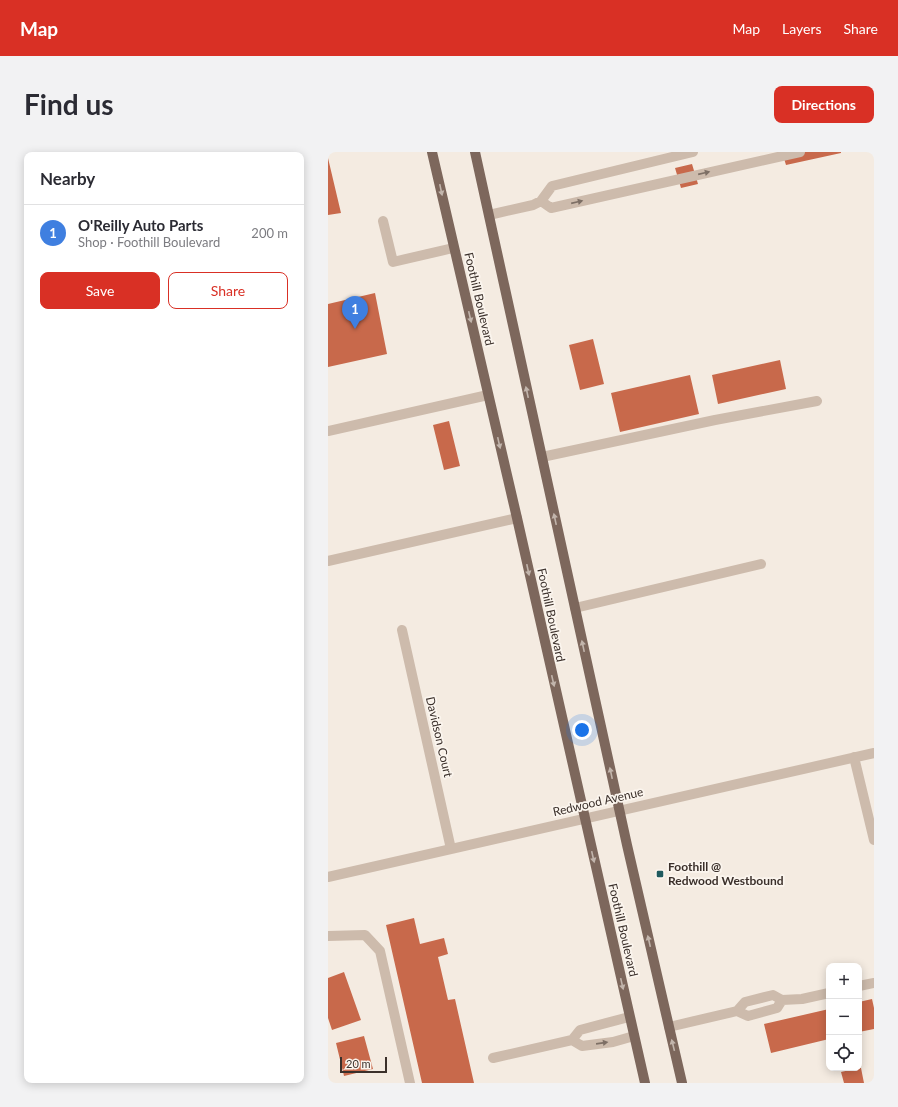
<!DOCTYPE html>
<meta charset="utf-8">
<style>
body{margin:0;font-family:Lato,sans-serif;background:#f2f2f3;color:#2b2b33}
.controls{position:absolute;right:12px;bottom:12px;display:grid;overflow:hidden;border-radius:8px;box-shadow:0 2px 10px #0003}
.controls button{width:36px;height:36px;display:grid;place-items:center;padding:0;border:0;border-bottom:1px solid #e1e1e2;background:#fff;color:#2b2b33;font:20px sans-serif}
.scale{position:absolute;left:12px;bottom:10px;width:47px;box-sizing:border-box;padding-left:4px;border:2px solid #3b302b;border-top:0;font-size:11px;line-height:14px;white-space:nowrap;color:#3b302b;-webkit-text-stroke:3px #fbf5ee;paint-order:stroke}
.you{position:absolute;left:254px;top:578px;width:14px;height:14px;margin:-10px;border:3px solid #fff;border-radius:50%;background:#1a73e8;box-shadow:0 0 0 6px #1a73e833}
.badge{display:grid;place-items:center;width:26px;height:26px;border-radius:50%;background:#d93025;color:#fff;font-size:13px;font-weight:700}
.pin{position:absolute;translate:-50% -33px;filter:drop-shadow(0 1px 2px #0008)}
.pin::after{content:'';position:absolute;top:21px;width:14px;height:12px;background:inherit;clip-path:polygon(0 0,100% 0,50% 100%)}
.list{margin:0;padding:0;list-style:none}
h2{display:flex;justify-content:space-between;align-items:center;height:52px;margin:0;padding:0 16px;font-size:17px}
h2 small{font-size:13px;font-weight:400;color:#7c7c81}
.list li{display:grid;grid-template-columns:26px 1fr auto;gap:12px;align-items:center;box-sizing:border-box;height:56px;padding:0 16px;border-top:1px solid #e1e1e2}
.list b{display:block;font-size:15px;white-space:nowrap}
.list p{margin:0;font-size:13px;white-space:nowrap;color:#7c7c81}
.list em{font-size:13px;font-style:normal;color:#7c7c81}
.actions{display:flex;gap:8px;padding:12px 16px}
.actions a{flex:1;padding:9px 0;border:1px solid #d93025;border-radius:8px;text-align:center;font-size:14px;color:#d93025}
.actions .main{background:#d93025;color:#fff}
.icon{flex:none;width:22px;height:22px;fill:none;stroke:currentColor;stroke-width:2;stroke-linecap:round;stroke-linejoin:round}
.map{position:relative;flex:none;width:546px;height:931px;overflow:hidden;border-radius:8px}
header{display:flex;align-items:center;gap:24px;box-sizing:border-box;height:56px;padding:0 20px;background:#d93025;color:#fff}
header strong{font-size:19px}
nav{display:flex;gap:22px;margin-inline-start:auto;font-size:14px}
.intro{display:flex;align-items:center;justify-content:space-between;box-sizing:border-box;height:96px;padding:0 24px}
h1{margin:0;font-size:28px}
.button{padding:10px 18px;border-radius:8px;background:#d93025;color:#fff;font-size:14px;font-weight:700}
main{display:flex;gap:24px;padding:0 24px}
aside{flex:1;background:#fff;border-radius:8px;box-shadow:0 2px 10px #0003}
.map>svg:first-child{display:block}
</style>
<header>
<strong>Map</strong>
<nav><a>Map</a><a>Layers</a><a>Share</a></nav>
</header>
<div class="intro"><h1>Find us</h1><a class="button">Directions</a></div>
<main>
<aside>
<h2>Nearby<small></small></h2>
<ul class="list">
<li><span class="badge" style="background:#3f7fe0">1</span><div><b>O'Reilly Auto Parts</b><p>Shop · Foothill Boulevard</p></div><em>200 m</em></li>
</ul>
<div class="actions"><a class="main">Save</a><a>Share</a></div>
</aside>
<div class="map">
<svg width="546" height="931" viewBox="0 0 546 931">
<rect width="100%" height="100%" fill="#f4ebe1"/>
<path fill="#c8694b" d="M454 0H513V1L458 13Z
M0 6 13 61 0 63Z
M364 12 370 32 353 36 347 16Z
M47 141 59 202 0 215V152Z
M265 187 276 232 252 238 241 193Z
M452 208 458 237 390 252 384 223Z
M362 223 371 262 292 280 283 241Z
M121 269 132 314 116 318 105 273Z
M86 766 92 792 116 786 120 802 110 805 120 848 127 847 146 931H94L58 773Z
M16 820 33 868 4 878 0 866V826Z
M544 847 546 856V877L531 880V850Z
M501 857V887L443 901 436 872Z
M36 884 45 917 16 924 8 891Z
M531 916H533L536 931H516L513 920Z"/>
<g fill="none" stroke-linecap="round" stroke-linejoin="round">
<path stroke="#cdbbac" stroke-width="10" d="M213 49 223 56 472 0
M161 63 205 53 213 49 224 34 365 0
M55 69 65 110 125 96
M0 279 160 243
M214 305 387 268 489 249
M0 409 189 366
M247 456 433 412
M74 478 123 697
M526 605 546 688
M0 725 546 601
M0 784 37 783 52 799 82 931
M531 834 546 831
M445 843 454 848 449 856 420 864 409 859 417 850Z
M454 848 474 847 501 841
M341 875 409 859
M244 888 254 894 285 890 306 884
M165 906 244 888 252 878 301 865"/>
<path stroke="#7d675c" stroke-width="10" d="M104 0 189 366 317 931
M147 0 299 693 354 931"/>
</g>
<defs><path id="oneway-solid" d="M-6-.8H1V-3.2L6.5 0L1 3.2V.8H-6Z"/></defs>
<g fill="#7d6f65">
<use href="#oneway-solid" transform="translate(376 21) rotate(-13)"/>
<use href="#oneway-solid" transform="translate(249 50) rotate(-13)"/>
<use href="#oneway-solid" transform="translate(274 891) rotate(-8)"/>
</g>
<g fill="#c2b5ac">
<use href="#oneway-solid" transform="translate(113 38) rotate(78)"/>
<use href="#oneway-solid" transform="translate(142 165) rotate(77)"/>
<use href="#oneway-solid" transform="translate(199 240) rotate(-102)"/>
<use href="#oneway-solid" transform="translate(171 291) rotate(77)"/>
<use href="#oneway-solid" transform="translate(227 367) rotate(-102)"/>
<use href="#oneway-solid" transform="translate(200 418) rotate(78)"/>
<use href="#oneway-solid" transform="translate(255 494) rotate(-102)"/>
<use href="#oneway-solid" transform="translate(225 529) rotate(77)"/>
<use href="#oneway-solid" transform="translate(283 621) rotate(-102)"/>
<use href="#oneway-solid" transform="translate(265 705) rotate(77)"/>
<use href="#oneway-solid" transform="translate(321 789) rotate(-103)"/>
<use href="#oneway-solid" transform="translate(294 832) rotate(77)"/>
<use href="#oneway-solid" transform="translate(345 893) rotate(-104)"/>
</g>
<rect fill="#1f5a5e" stroke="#fbf5ee" stroke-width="1.5" x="328" y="718" width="8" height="8" rx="2"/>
<g text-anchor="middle" stroke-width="3.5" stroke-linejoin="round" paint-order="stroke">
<g font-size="12" fill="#3b302b" stroke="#fbf5ee">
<text transform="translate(151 147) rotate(77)" y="4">Foothill Boulevard</text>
<text transform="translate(223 463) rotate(78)" y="4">Foothill Boulevard</text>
<text transform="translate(111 585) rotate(77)" y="4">Davidson Court</text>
<text transform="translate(270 650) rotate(-13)" y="4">Redwood Avenue</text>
<text transform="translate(295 778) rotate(77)" y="4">Foothill Boulevard</text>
</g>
<g font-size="12" font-weight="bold" fill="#3b302b" stroke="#fbf5ee" text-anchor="start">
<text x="340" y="719">Foothill @<tspan x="340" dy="14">Redwood Westbound</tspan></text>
</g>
</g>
</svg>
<div class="controls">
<button>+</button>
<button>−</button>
<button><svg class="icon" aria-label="locate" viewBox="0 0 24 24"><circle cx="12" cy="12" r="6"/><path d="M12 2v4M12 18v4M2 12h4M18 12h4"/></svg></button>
</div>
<div class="scale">20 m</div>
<div class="you"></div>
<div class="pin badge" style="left:27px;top:177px;background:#3f7fe0">1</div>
</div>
</main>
